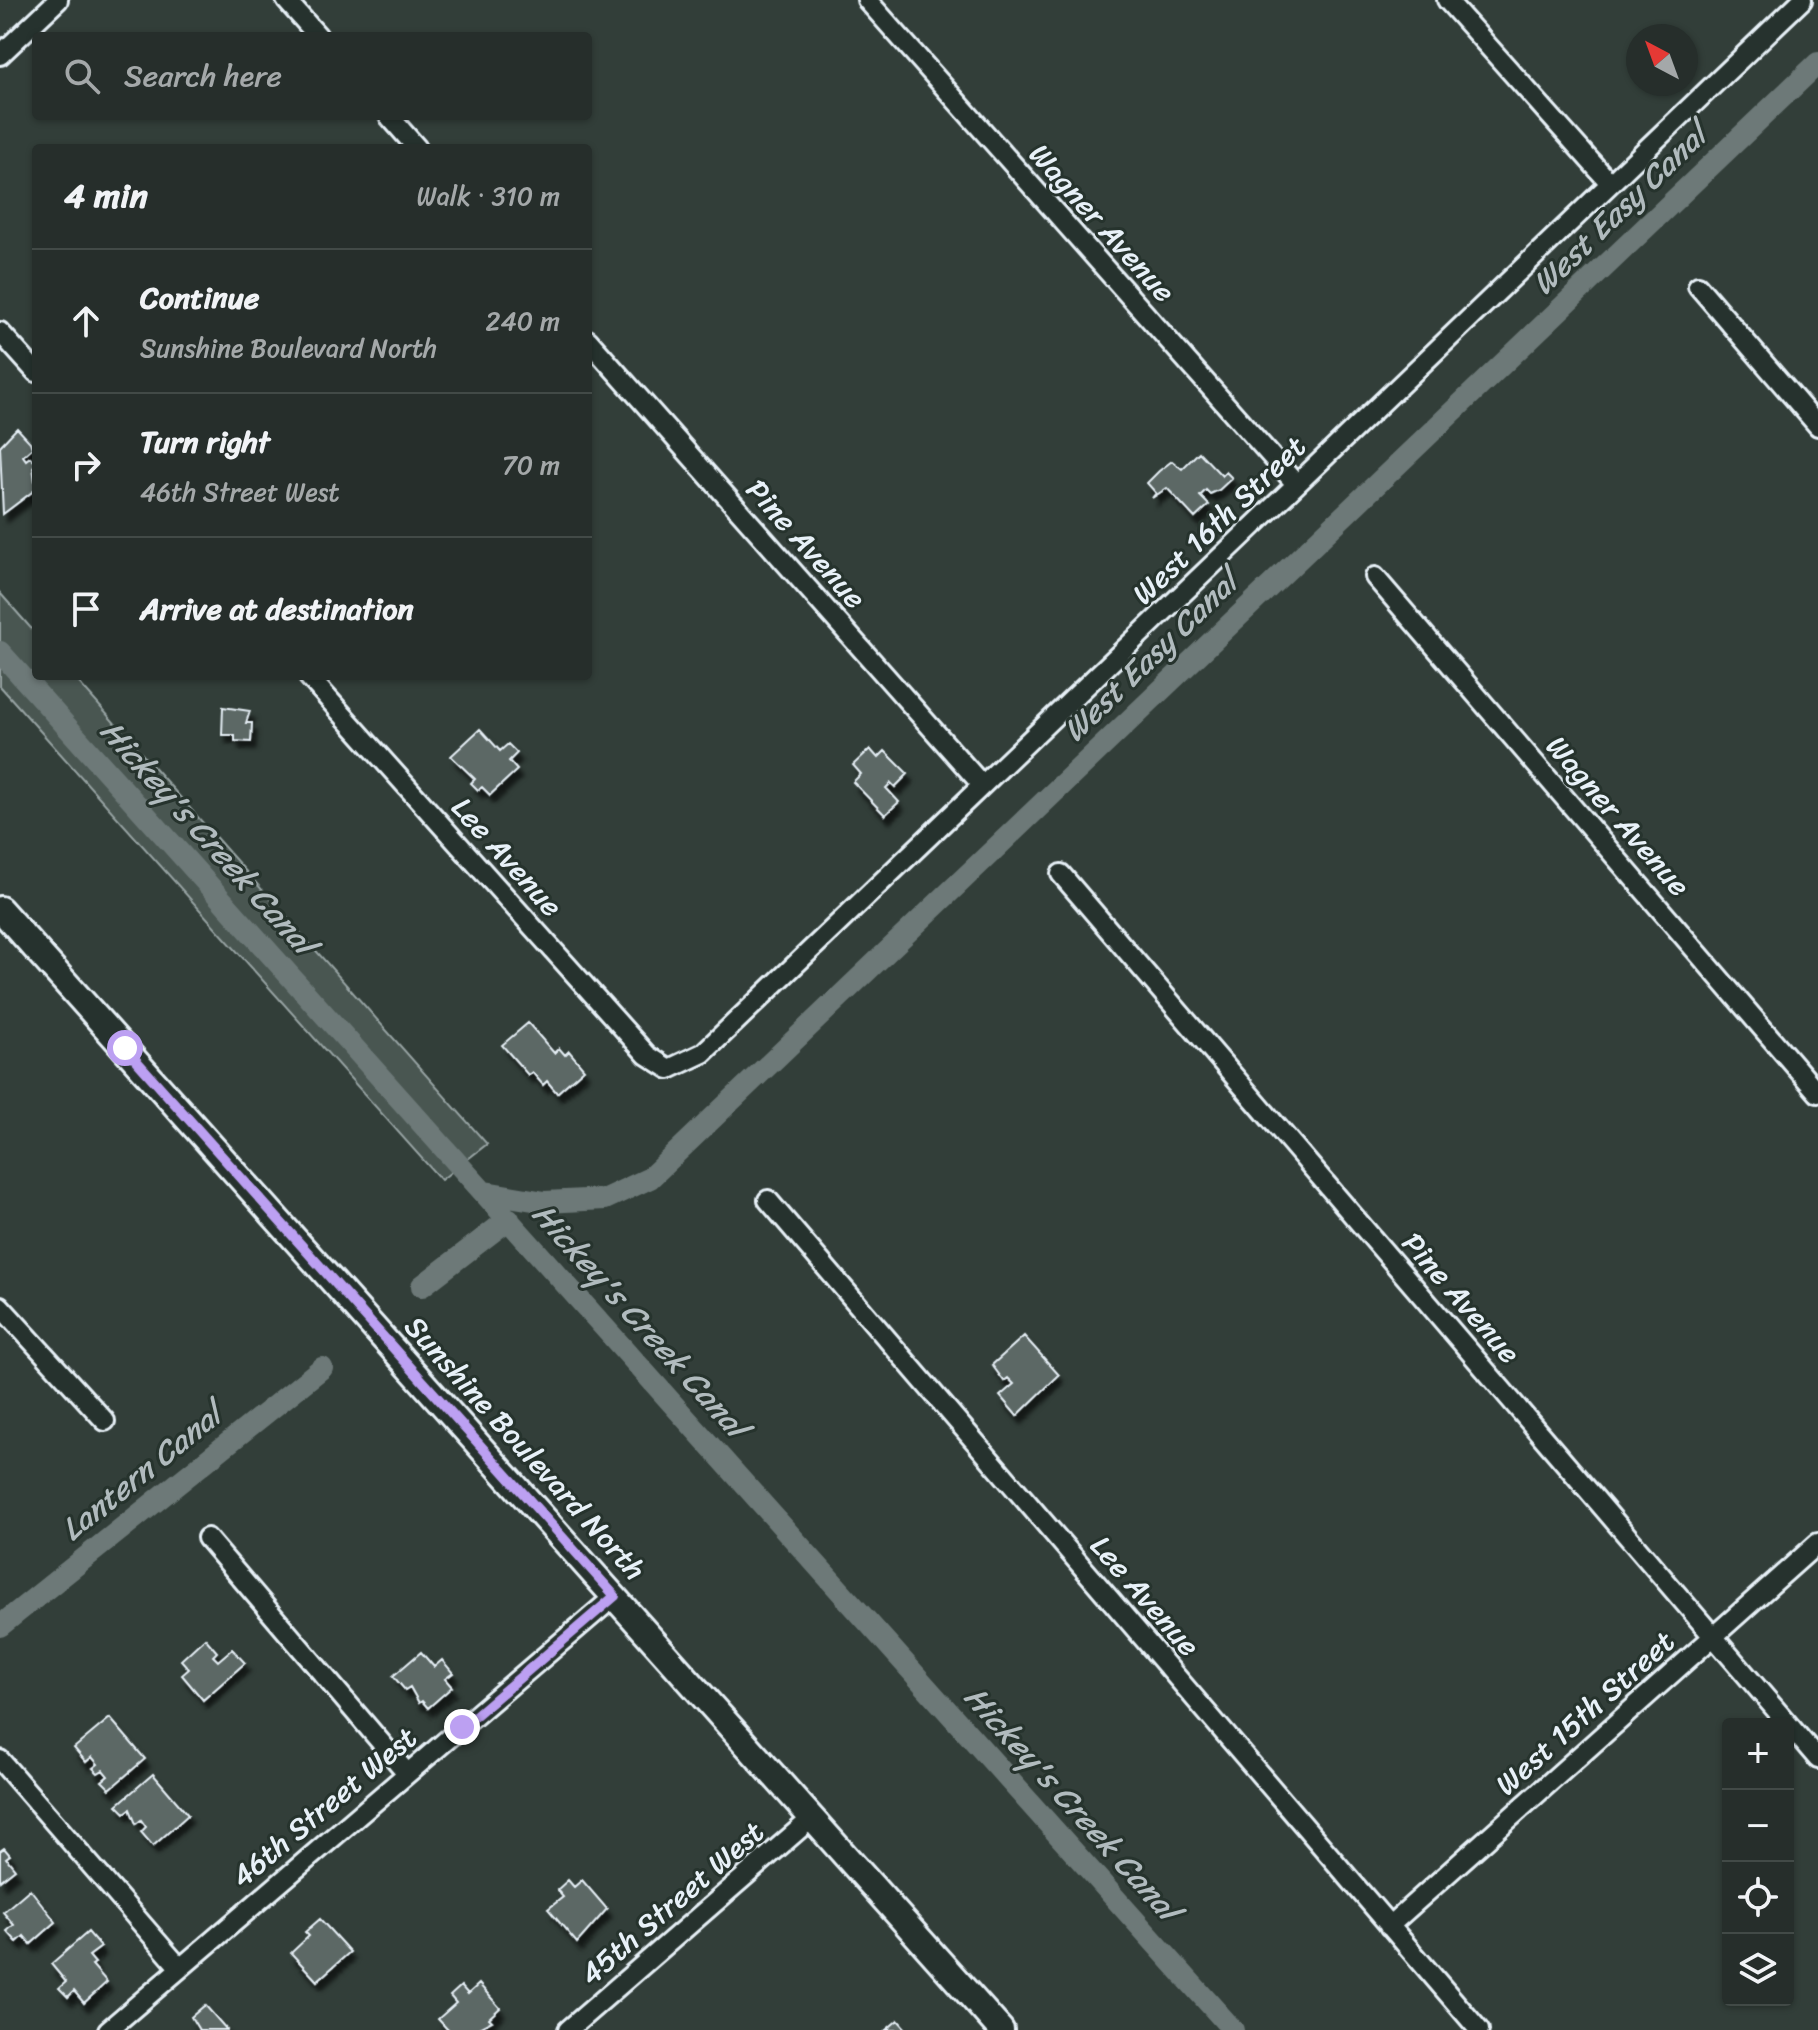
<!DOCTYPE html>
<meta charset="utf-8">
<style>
body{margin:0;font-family:Sriracha,sans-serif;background:#2e3633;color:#f1f3f6}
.controls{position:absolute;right:24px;bottom:24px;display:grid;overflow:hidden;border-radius:8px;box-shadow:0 2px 6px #0004}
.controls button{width:72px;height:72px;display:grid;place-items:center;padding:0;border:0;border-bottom:2px solid #424a47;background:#262e2b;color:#f1f3f6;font:40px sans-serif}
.compass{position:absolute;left:1626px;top:24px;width:72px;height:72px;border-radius:50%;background:#262e2b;box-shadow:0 2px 6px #0004;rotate:319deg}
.stop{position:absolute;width:24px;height:24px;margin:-18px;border:6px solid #bca0f2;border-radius:50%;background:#fff}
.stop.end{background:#bca0f2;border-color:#fff;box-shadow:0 2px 8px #0008}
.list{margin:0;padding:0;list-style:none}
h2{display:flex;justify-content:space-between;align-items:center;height:104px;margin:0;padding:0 32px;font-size:34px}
h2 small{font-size:26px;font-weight:400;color:#a4a8a9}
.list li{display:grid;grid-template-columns:52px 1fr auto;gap:24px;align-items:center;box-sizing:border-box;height:144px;padding:0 32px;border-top:2px solid #424a47}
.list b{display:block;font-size:30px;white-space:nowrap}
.list p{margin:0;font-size:26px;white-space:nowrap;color:#a4a8a9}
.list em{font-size:26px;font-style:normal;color:#a4a8a9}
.icon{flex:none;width:44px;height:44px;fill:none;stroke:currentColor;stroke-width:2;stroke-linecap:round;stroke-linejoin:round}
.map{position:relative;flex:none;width:1818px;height:2030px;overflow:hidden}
.search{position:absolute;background:#262e2b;box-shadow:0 2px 6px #0004;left:32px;top:32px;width:560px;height:88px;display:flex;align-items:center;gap:20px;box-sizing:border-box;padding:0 28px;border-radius:8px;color:#a4a8a9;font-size:30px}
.panel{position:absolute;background:#262e2b;box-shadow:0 2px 6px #0004;left:32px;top:144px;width:560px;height:536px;border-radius:8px}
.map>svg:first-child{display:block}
</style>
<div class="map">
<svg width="1818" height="2030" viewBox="0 0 1818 2030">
<defs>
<filter id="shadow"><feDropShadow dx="4.5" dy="8" stdDeviation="2" flood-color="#0009"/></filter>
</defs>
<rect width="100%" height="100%" fill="#323e39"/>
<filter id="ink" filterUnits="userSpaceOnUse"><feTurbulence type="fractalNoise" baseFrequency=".0125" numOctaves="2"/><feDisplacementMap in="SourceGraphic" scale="16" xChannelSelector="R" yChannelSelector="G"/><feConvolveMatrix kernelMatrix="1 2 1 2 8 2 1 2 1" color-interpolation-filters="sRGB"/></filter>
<g filter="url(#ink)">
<path fill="#495651" stroke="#98a4a4" stroke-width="2" d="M0 593 36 634V676H73L487 1144 441 1180 0 686Z"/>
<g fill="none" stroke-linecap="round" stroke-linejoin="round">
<path stroke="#6d7978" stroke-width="22" d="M0 652 1233 2030
M485 1192 545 1202 605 1199 650 1178 1818 63
M422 1286 509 1219
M0 1626 322 1368"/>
</g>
<path fill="#5c6865" stroke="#e8f1f8" stroke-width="2" filter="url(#shadow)" d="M17 428 30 442 32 448 23 456 26 460 30 457 36 463 33 467 36 489 3 514 0 446Z
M1199 452 1222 476 1226 472 1232 478 1219 490 1210 494 1206 490 1200 496 1209 505 1195 518 1167 488 1152 498 1156 493 1147 483 1159 471 1172 461 1182 469Z
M223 707 250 711 246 723H252L251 742 235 741V735H222Z
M480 729 500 751 508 744 517 753 509 761 517 770 490 795 482 787 478 790 471 783 475 779 451 756Z
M870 749 878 758 885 751 908 774 895 787 891 783 886 788 899 802 885 815 853 782 861 774 853 765Z
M528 1023 554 1053 559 1048 565 1055 569 1051 584 1069 557 1093 547 1081 543 1085 532 1072 528 1075 502 1045Z
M1024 1336 1059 1375 1017 1416 1000 1396 1014 1384 1008 1378 1004 1381 992 1365Z
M205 1638 217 1652 213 1656 218 1661 232 1649 245 1663 203 1700 182 1675 189 1669 181 1660Z
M421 1652 434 1667 442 1660 453 1673 445 1679 452 1687 428 1708 422 1701 419 1703 410 1687 405 1690 393 1676Z
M110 1718 145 1759 110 1789 102 1781 108 1776 103 1770 98 1773 93 1768 98 1764 92 1757 86 1762 74 1748Z
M153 1774 188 1815 153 1846 141 1832 146 1827 141 1820 136 1824 130 1809 125 1813 117 1805Z
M4 1848 10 1855 6 1858 15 1869 0 1881V1851Z
M568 1880 574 1887 582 1880 607 1909 577 1943 548 1909 563 1897 557 1890Z
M30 1889 56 1922 31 1944 24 1936 17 1942 7 1931 14 1925 3 1912Z
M320 1919 350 1952 317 1981 291 1953 309 1936 305 1932Z
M88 1932 101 1947 89 1956 95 1963 92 1965 107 1982 84 2003 74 1991 68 1997 59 1988 66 1982 51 1964Z
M479 1984 500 2008 489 2018 492 2021 475 2030H448L438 2019 456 2003 450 1996 461 1986 468 1994Z
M205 2005 227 2030H199L191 2017Z
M898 2020 907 2030H886Z"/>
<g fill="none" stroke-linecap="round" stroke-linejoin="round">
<g stroke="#e8f1f8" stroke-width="24">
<path id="minor" d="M286 0 318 36
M867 0 1296 484
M1447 0 1610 183
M0 55 58 0
M389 116 417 148
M1698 286 1818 426
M0 332 36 372
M588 340 982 785
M1375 577 1818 1093
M308 676 647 1055 669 1069 703 1053 1802 0
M1061 874 1818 1759
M768 1200 1479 2030
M0 1306 105 1421
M207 1538 407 1773
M0 1760 180 1968
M1389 1926 1818 1543
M108 2030 615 1596
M568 2030 812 1818"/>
</g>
<g stroke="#e8f1f8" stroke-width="30">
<path id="tertiary" d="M0 909 1001 2030"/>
</g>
<use href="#minor" stroke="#26332d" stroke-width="18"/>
<use href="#tertiary" stroke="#26332d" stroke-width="24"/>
</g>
</g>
<g fill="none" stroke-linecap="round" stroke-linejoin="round" filter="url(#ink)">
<path stroke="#bca0f2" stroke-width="10" d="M125 1048 615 1596 462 1727"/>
</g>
<g text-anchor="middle" stroke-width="6" stroke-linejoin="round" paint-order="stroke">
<g font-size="30" fill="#e8f1f8" stroke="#26332d">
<text transform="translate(1102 223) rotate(48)" y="10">Wagner Avenue</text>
<text transform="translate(1219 520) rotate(-44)" y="10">West 16th Street</text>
<text transform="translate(806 544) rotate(48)" y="10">Pine Avenue</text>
<text transform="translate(1618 816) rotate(49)" y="10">Wagner Avenue</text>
<text transform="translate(507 857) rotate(48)" y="10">Lee Avenue</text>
<text transform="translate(1461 1298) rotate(49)" y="10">Pine Avenue</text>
<text transform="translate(525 1448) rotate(48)" y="10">Sunshine Boulevard North</text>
<text transform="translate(1145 1596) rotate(49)" y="10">Lee Avenue</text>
<text transform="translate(1585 1713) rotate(-42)" y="10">West 15th Street</text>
<text transform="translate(324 1807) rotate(-40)" y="10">46th Street West</text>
<text transform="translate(672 1903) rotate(-41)" y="10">45th Street West</text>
</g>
<g font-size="32" font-style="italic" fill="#b1bbbe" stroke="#26332d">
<text transform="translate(1619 209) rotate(-44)" y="11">West Easy Canal</text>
<text transform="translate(1150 656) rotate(-44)" y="11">West Easy Canal</text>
<text transform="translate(208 837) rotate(48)" y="11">Hickey's Creek Canal</text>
<text transform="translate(640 1320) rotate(48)" y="11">Hickey's Creek Canal</text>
<text transform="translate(141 1472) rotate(-39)" y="11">Lantern Canal</text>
<text transform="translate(1072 1803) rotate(48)" y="11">Hickey's Creek Canal</text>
</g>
</g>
</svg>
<div class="controls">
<button>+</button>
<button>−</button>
<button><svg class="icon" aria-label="locate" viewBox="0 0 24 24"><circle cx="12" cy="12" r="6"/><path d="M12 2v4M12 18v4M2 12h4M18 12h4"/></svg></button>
<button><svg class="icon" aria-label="layers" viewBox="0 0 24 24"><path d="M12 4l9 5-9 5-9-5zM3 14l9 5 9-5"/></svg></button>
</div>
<svg class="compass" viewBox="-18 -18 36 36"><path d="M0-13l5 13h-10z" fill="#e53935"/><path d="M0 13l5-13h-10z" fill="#a4a8a9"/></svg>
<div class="stop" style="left:125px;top:1048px"></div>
<div class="stop end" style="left:462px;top:1727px"></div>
<div class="search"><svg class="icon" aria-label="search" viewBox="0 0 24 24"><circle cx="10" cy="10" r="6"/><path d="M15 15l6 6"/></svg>Search here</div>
<section class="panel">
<h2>4 min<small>Walk · 310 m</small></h2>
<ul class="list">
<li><svg class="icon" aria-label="ahead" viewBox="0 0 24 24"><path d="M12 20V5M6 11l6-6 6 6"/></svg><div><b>Continue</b><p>Sunshine Boulevard North</p></div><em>240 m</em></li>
<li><svg class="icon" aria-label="right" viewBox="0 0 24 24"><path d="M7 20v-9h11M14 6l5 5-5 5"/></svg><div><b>Turn right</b><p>46th Street West</p></div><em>70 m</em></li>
<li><svg class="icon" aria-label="arrive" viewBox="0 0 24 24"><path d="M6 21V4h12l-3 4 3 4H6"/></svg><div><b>Arrive at destination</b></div></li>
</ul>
</section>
</div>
